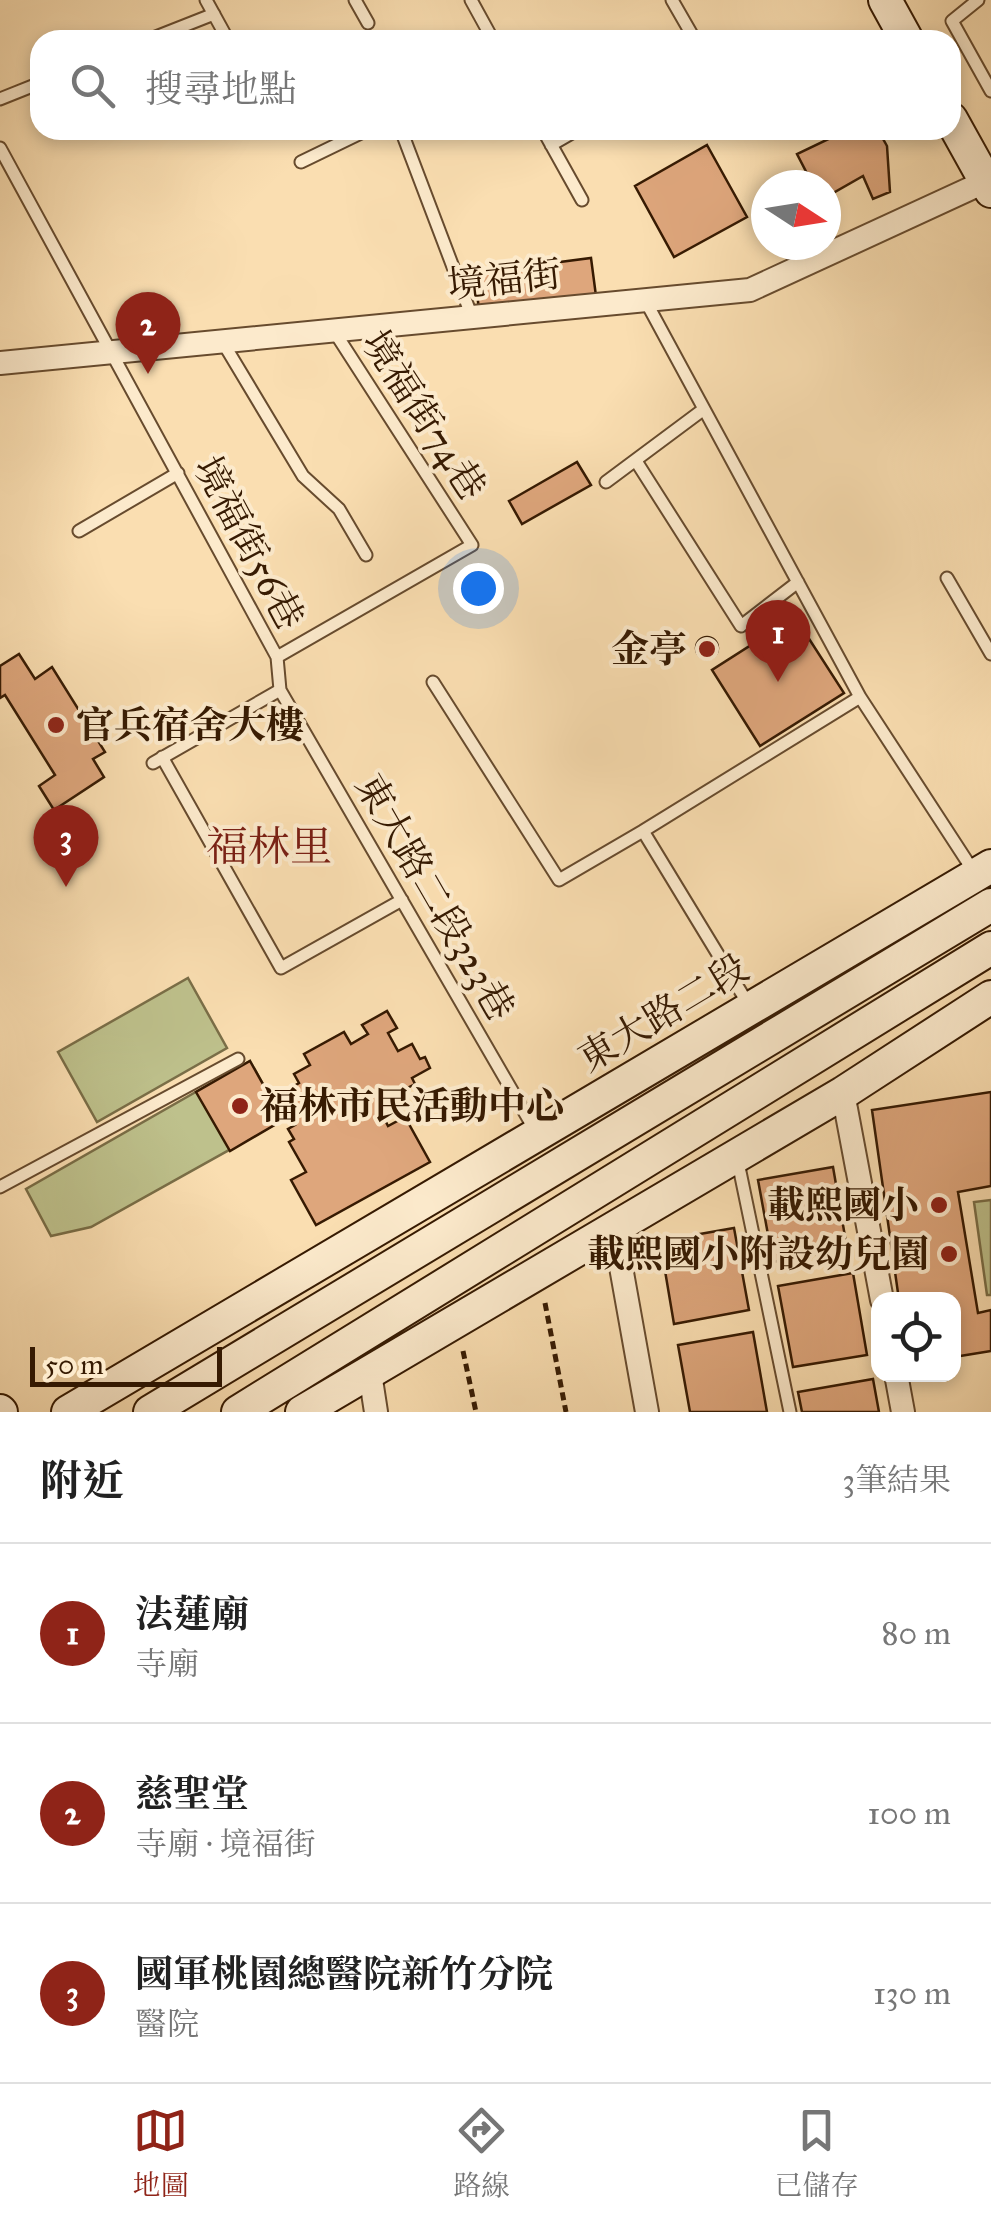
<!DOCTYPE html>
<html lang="zh-TW">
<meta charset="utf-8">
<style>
body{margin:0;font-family:"IM FELL Great Primer","Noto Serif TC",serif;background:#f6f6f6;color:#222}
.controls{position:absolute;right:30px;bottom:30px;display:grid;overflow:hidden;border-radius:20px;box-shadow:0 5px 15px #0003}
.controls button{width:90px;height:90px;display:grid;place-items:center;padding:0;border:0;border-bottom:2px solid #e0e0e0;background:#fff;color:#222;font:50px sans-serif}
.compass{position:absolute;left:751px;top:170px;width:90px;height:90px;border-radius:50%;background:#fff;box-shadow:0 5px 15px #0003;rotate:102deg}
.scale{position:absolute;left:30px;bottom:25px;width:192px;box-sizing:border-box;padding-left:10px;border:5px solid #361a02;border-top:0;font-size:28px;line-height:35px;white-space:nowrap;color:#361a02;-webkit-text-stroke:8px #fceacc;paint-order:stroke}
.you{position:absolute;left:478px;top:588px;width:35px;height:35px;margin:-25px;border:8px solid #fff;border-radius:50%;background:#1a73e8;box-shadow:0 0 0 15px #1a73e833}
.badge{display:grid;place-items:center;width:65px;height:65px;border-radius:50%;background:#8f2418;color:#fff;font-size:32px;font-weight:700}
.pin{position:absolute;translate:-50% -82px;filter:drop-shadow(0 2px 5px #0008)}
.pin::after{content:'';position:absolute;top:52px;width:35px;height:30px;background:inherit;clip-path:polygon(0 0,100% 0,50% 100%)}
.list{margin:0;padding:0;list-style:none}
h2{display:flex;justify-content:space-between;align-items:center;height:130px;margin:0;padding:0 40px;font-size:42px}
h2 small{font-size:32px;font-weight:400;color:#767676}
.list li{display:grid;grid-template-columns:65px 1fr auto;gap:30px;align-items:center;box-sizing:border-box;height:180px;padding:0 40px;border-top:2px solid #e0e0e0}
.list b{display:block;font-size:38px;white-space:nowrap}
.list p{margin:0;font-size:32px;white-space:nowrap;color:#767676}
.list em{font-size:32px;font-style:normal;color:#767676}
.icon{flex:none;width:55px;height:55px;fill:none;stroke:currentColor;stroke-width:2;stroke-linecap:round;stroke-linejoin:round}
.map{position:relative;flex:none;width:991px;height:1412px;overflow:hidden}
.search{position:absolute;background:#fff;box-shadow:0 5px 15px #0003;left:30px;right:30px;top:30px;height:110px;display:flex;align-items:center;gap:25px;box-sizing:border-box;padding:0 35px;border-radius:30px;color:#767676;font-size:38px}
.sheet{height:670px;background:#fff}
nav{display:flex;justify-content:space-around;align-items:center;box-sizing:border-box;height:140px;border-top:2px solid #e0e0e0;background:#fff;font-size:28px;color:#767676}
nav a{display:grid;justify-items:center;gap:5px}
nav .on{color:#8f2418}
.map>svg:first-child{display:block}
</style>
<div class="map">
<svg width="991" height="1412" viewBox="0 0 991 1412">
<rect width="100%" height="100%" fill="#fadeb1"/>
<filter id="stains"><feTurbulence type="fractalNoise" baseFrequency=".002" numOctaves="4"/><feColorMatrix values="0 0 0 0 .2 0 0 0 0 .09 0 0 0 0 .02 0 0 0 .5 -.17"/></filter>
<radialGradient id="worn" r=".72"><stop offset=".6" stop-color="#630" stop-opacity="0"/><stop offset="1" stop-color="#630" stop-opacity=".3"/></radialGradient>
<path fill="#bec18c" stroke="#7a6e47" stroke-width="2.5" d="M188 978 227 1048 97 1122 58 1052Z
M250 1061 283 1120 91 1227 51 1236 26 1189Z
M991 1200V1295H987L974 1202Z"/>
<path fill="#dea67c" stroke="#361a02" stroke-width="2.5" d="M834 130H878L887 146 890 192 873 199 863 176 826 197V185H813L797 154 837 135Z
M707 145 747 217 674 257 635 186Z
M591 258 596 296 479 311 475 273Z
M577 462 591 485 522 524 509 501Z
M795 617 844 693 760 746 712 670Z
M696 648a11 11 0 1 1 22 0a11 11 0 1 1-22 0Z
M19 654 35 679 52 667 105 752 93 759 104 777 54 810 39 786 55 775 5 695 0 698V666Z
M387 1011 397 1028 388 1033 398 1051 412 1044 420 1059 425 1057 430 1068 412 1078 415 1084 390 1097 395 1105 381 1112 388 1126 405 1117 430 1162 316 1225 291 1180 306 1172 289 1142 294 1139 288 1129 295 1125 279 1095 299 1083 294 1074 310 1065 304 1054 344 1032 351 1044 368 1034 362 1025Z
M250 1061 283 1120 230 1151 196 1092Z
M991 1092V1186L958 1192 978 1313 991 1310V1351L954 1357V1300H899L872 1110Z
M833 1167 847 1248 773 1262 758 1180Z
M734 1228 749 1310 674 1324 660 1241Z
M853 1273 867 1355 793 1367 778 1286Z
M753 1332 767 1412H690L678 1345Z
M873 1379 879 1412H802L798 1392Z"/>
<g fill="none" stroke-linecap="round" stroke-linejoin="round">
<g stroke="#674b2e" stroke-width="15">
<path id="lane" d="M206 0 228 40
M355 0 368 23
M471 0 493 40
M672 0 695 40
M978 0 952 21 991 91
M148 40 214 14
M734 40H735
M0 99 40 83
M401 130 472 317
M543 130 582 200
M551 145 577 130
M0 148 277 657 280 690 153 763
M301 162 367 130
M645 300 860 697 974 872
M222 341 303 476 339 509 366 555
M636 461 741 626 798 582
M606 482 704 409
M79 531 178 473
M947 578 991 654
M277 657 472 545 334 331
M433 682 559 880 643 831 750 1007
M280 690 536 1132
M162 757 281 968 402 900
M643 831 860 697
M738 1162 790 1412
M0 1187 238 1059"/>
</g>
<g stroke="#674b2e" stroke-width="26">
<path id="street" d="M0 363 750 290 991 179
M843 1093 882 1300
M614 1228 647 1412
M370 1373 376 1412
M896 1374 903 1412"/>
</g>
<g stroke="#361a02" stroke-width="36">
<path id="secondary" d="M885 0 907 40
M951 119 991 191
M0 1411 1 1412
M68 1412 991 866
M150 1412 991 905
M238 1412 991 948
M302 1412 843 1093 991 997"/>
</g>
<path stroke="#361a02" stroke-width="5" stroke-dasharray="8 5" stroke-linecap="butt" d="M545 1303 566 1412
M463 1351 476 1412"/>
<use href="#lane" stroke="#fceacc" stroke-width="11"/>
<use href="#street" stroke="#fceacc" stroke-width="22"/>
<use href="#secondary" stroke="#fceacc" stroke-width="32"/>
</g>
<g fill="#8f2418" stroke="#fceacc" stroke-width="4">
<circle cx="707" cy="649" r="10"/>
<circle cx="56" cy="725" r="10"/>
<circle cx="240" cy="1106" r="10"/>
<circle cx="939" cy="1205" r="10"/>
<circle cx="949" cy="1254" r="10"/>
</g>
<g text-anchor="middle" stroke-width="8" stroke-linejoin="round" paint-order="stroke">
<g font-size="38" fill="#361a02" stroke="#fceacc">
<text transform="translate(504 279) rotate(-6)" y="13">境福街</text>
<text transform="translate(424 415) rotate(57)" y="13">境福街74巷</text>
<text transform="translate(249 543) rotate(62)" y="13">境福街56巷</text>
<text transform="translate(435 897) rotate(60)" y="13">東大路二段323巷</text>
<text transform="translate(663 1013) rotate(-31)" y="13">東大路二段</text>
</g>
<g font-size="38" font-weight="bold" fill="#361a02" stroke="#fceacc" text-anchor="end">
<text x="687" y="662">金亭</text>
<text x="76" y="738" text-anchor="start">官兵宿舍大樓</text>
<text x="260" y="1119" text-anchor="start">福林市民活動中心</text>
<text x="919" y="1218">載熙國小</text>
<text x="929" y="1267">載熙國小附設幼兒園</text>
</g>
<g font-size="42" fill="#7a1f14" stroke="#fceacc">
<text x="269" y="861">福林里</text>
</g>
</g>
<rect width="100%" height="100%" filter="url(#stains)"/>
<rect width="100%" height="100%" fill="url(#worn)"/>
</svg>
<div class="controls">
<button><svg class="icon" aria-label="locate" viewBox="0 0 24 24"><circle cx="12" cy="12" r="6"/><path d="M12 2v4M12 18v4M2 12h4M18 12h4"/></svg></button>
</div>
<svg class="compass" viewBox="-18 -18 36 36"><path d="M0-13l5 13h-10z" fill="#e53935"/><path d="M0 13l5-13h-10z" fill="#767676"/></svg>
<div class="scale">50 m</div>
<div class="you"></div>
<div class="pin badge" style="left:778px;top:682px">1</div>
<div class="pin badge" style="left:148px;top:374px">2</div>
<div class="pin badge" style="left:66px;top:887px">3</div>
<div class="search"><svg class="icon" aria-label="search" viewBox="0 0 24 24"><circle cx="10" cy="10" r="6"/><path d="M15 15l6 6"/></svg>搜尋地點</div>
</div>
<section class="sheet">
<h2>附近<small>3筆結果</small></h2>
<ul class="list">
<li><span class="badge">1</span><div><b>法蓮廟</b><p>寺廟</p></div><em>80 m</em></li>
<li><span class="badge">2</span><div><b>慈聖堂</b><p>寺廟 · 境福街</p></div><em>100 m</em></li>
<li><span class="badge">3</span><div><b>國軍桃園總醫院新竹分院</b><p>醫院</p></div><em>130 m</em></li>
</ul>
</section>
<nav>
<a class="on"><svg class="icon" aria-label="map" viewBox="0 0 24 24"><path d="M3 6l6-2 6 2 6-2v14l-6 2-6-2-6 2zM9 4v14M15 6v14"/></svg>地圖</a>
<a><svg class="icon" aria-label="directions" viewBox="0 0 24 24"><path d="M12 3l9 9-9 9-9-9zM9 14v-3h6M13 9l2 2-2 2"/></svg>路線</a>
<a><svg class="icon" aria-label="saved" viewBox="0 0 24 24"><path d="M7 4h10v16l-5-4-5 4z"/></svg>已儲存</a>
</nav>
